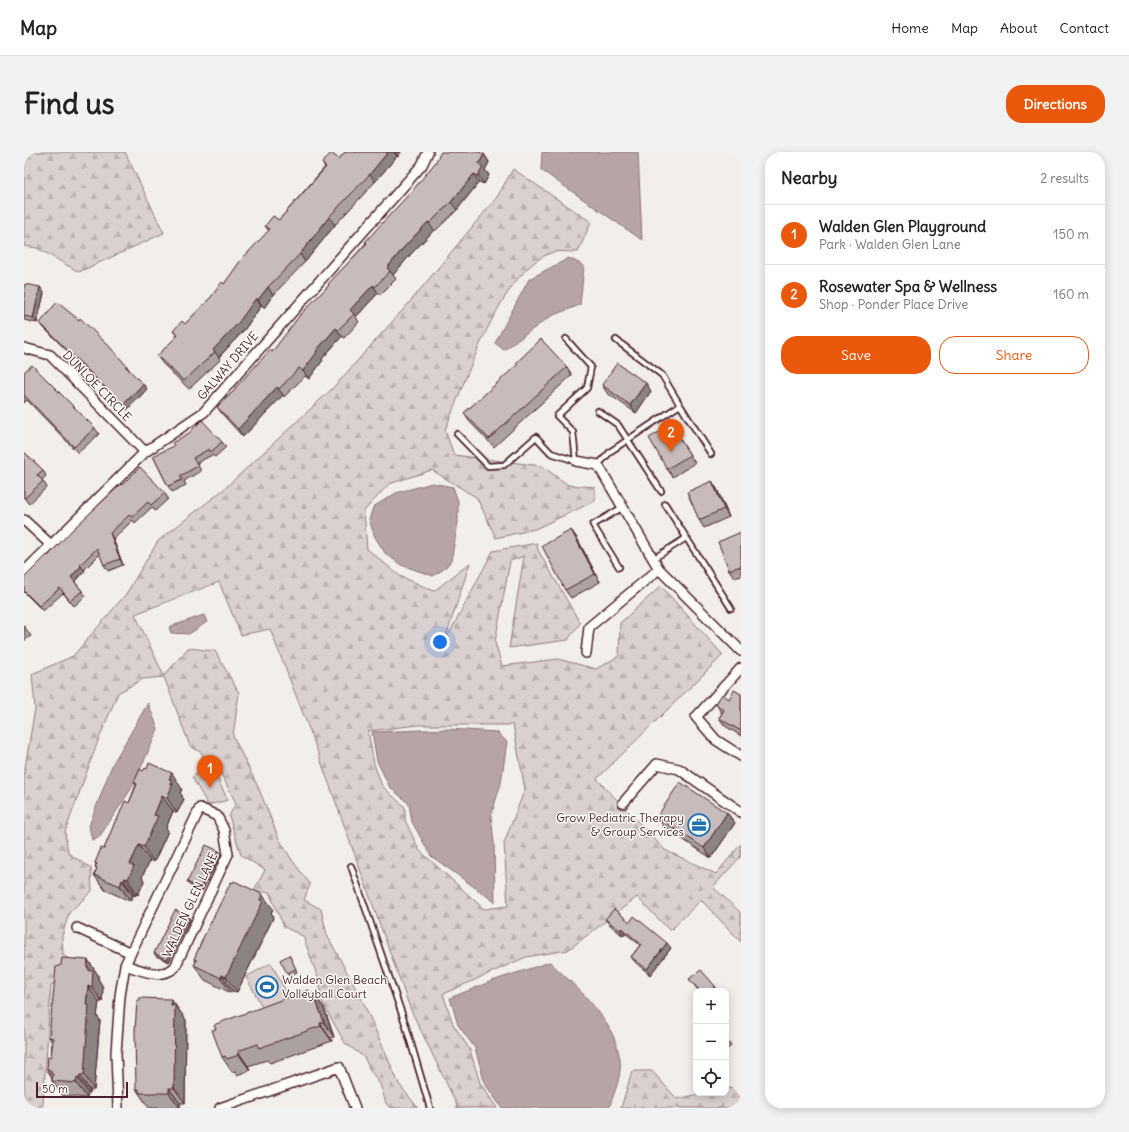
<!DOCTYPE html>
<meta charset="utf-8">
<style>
body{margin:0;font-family:Delius,sans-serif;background:#f2f2f2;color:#222}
.controls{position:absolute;right:12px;bottom:12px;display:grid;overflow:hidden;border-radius:8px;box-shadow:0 2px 10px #0003}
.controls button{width:36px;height:36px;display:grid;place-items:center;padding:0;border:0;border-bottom:1px solid #e0e0e0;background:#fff;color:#222;font:20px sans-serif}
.scale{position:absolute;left:12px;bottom:10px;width:92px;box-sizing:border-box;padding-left:4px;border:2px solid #4a1f2b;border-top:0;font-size:11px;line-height:14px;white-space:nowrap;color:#4a1f2b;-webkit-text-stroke:3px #fdfcf7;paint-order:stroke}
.you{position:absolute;left:416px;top:490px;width:14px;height:14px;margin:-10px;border:3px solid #fff;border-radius:50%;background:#1a73e8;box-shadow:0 0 0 6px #1a73e833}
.badge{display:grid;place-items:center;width:26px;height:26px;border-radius:50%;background:#ea580c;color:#fff;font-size:13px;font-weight:700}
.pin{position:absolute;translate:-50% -33px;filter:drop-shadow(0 1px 2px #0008)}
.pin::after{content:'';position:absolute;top:21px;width:14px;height:12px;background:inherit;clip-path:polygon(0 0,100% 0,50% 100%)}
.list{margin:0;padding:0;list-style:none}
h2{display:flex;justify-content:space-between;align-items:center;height:52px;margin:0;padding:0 16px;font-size:17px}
h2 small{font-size:13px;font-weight:400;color:#767676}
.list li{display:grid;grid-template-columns:26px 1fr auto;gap:12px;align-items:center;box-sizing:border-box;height:60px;padding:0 16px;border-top:1px solid #e0e0e0}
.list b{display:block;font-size:15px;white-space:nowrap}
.list p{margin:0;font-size:13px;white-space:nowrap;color:#767676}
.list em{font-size:13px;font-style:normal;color:#767676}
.actions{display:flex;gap:8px;padding:12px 16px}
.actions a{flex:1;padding:9px 0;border:1px solid #ea580c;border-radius:16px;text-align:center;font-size:14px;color:#ea580c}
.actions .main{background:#ea580c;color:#fff}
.icon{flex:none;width:22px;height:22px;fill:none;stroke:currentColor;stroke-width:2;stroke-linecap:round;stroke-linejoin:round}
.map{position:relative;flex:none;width:717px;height:956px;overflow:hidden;border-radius:16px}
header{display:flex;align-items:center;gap:24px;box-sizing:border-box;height:56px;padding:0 20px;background:#fff;border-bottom:1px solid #e0e0e0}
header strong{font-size:19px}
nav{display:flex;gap:22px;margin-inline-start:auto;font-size:14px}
.intro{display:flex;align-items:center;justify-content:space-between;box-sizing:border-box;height:96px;padding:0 24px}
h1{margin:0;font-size:28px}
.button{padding:10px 18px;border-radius:16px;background:#ea580c;color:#fff;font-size:14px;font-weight:700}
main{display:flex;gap:24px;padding:0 24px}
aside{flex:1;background:#fff;border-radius:16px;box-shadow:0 2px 10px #0003}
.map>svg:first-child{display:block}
</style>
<header>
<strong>Map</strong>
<nav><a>Home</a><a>Map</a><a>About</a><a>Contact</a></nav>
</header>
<div class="intro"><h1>Find us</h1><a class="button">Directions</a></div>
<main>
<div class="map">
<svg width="717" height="956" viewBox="0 0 717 956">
<defs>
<pattern id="forest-firs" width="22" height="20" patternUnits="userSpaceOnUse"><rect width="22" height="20" fill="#d9d0cf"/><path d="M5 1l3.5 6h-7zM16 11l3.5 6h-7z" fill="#bcb2b2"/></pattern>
</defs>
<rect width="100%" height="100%" fill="#f2efeb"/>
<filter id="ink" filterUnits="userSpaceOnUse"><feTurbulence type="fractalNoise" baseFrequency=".025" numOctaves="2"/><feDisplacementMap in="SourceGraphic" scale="8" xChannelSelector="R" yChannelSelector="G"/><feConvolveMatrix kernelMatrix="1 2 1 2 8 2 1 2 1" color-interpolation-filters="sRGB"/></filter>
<g filter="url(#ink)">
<path fill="url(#forest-firs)" stroke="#92787d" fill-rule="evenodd" d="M0 0H101L140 81 55 120 13 96 0 94Z
M489 17 567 70 554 100C545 100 531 98 524 102 475 123 441 231 421 278L430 303 518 314 544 333 571 335V349L511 377 472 386 453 346 408 318 365 332 340 359 343 397 376 424 410 439 446 411 420 491 469 399 513 391 514 398 556 471 544 488 485 496 500 404 486 409 471 490 478 514 534 507 572 517 595 504 596 471 637 434 699 503 573 627 641 698 692 722 717 692V704L689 735 717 761V790L677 748 646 779 613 745 544 798 502 805 419 842 429 872 446 898 456 931 473 956H433L432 951 386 856 289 587 246 477 217 483 195 430 111 462 140 524 164 496 191 499 215 541 209 584 235 637 255 687 268 708 286 732 280 748 297 757 303 783 340 852 375 932 394 956H366L362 951 356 932 346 918 340 905 321 891 299 852 294 826 279 784 260 775 245 740H229L241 718 217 703 205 664 212 651 190 608 179 611 178 601 166 594 140 525 119 527 94 541 74 589 41 680 44 701 67 716 68 739 45 761 38 784 39 803 58 816 34 826 27 834 19 953 16 956H0V622L11 556 8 522 49 504 102 442 134 389 199 338 309 236 385 151 473 45ZM394 573H489L501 637 480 691 484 754 460 757 395 698 381 668V655L358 634 350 612 344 579Z
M608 919H628L653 947 680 941H702V937L707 936 717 948V956H597Z"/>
<path fill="#d9d0cf" stroke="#92787d" d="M187 614 204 648 184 653 168 625Z
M247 811 265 845 240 858 222 825Z"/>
<path fill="#b7a5a6" stroke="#8b6f75" d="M518 0H614L618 88 517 18Z
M545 106 560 114 556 153 527 164 480 198 471 191 505 127Z
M408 331 429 335 434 349V371L427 409 420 417 409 424 377 413 361 401 351 385 345 368 349 355 372 341Z
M180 463 183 470 165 482 147 481 145 475Z
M124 551 134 577 109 634 76 684 68 688 65 674 88 613Z
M425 577 473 580 483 590 477 631 467 664 470 690 471 750 407 704 388 670 385 652 365 634 353 609 348 580Z
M526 810C554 837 591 867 596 908 598 924 590 941 585 956H478L461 932 451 896 434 873 426 846 468 829Z"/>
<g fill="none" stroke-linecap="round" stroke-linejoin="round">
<g stroke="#4a1f2b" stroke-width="8">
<path id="lane" d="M656 253 687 302
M574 259 594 273 637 339
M433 282 464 314 480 313 512 285 527 301 552 309 549 280 533 264 563 236 567 215 542 187
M574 313 587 299 656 253 638 223 592 188
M641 352 707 456
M629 407 662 386
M595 415 569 373 599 355
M327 714 381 871 406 956"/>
</g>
<g stroke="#4a1f2b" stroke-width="12">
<path id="street" d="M0 196 26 203 121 300
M552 309 574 313 635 417 717 499
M0 368 27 393
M0 420 121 300 180 260 398 13 404 0
M562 501 565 475 635 417
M717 516 672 565 692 588 717 604
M599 651 633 612 655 617 717 660
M53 776 107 801
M94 956 92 901 96 844 101 813 176 656 193 664 200 678 204 702 151 815C137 828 117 818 101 813
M196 956 315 915 331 956"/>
</g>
<use href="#lane" stroke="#fdfcf7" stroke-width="4.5"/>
<use href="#street" stroke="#fdfcf7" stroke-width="9"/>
</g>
<path fill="#aca1a1" stroke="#4a1f2b" d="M321 0H377L374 5 373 4 351 30 311 73 281 110 249 143 240 156 237 154 220 178 195 205 196 208 165 237 139 212 133 204 153 184 149 179 161 172 200 132 245 79 241 74 255 68 301 15 298 11 315 7Z
M460 2 465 10 461 18 465 23 460 32 455 30 433 58 411 79 410 78 387 102 369 123 372 127 356 143 354 141 332 165 335 170 320 186 318 184 298 207 299 208 285 227 281 224 260 245 259 243 219 285 199 263 193 255 212 237 248 200 305 133 342 91 341 90Z
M16 135 20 141 13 171 0 168V136Z
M16 171 102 213 106 219 123 237 103 258 20 176Z
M492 211 543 215 548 223 470 295 445 269 440 261 494 213Z
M0 220 71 276 75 282 54 301 3 248 0 251Z
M578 233 627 239 612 261 583 241Z
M647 273 671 311 649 325 643 317Z
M198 290 202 295 191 305 188 303 173 311 177 319 160 329 162 333 148 340 144 334 129 304Z
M0 300 19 318 22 324 18 328 23 335 5 352 0 346Z
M688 329 693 337 705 365 680 376 675 368Z
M141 341 144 347 131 359 128 355 111 371 109 368 89 387 99 413 84 419 80 413 76 402 60 418 61 419 51 430 62 444 50 454 39 441 19 459 0 440V426L24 404Z
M547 378 553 386 576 430 547 446 541 438Z
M717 380V424L711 426 705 418Z
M0 474 7 484 0 489Z
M717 542V584L701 574 695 566 698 561 697 560 692 552Z
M110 630 158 637 156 641 158 643V645L160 647 153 661 149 659 142 676 144 679 130 710 126 708 118 725 120 729 114 743 112 742 111 744 109 743 106 749 81 738 70 723 73 717 71 715 72 713 71 711 80 697 93 668 105 651 112 633Z
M703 661 711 671 687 706 640 675 633 665Z
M195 699 197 702 178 739 165 733 163 730Z
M249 757 247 761 250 764 213 840 209 839 207 841 181 828 170 813 172 810 170 807Z
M166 767 145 810 132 804 130 801Z
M581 767 606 770 647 796 626 823 611 810 607 805 616 793 601 781 599 784 585 772Z
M265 803 273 820 265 824 263 821Z
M64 808 74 823V827L79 835 78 850H75L73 864 76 868 70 938H66V941H64L63 946 39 944 28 929V927L23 918 27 905 28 891 25 885Z
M665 827 691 834 694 839H675Z
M289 841 300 856 310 885 306 886 308 889 246 911 243 908 224 914 226 918 213 923 211 919 208 920 198 905 286 842Z
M147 847 162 868 161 951H156V956H125L112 937Z
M702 887 707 894 702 898Z"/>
<path fill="#8c8383" stroke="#4a1f2b" d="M364 0H370L373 4 351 30 346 22Z
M371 0H377L374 5Z
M460 2 465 10 461 18 465 23 460 32 454 24 455 12Z
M450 22 455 30 433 58 427 50Z
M305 65 311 73 281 110 276 102Z
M404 70 410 78 387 102 369 123 363 116 381 94Z
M349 133 354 141 332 165 326 158Z
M16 135 20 141 13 171 9 166Z
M244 135 249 143 240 156 234 148Z
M232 146 237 154 220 178 195 205 189 198Z
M312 176 318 184 298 207 299 208 285 227 279 219 292 199Z
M622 231 627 239 612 261 606 253Z
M119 232 123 237 103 258 99 253Z
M253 235 259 243 219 285 214 277Z
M688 329 693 337 705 365 700 357Z
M547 378 553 386 576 430 571 422Z
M86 381 89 387 99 413 96 407Z
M57 414 61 419 50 430 47 425Z
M148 621 158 637 156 641 158 643V645L160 647 153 661 143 646 146 631 145 627Z
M138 644 149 659 142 676 144 679 130 710 120 695 130 663Z
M703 661 711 671 687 706 680 696Z
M115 693 126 708 118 725 120 729 114 743 104 727 106 712Z
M195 699 197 702 178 739 176 736Z
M101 726 112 742 111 744 100 729Z
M98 728 109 743 106 749 96 734Z
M238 742 249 757 247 761 250 764 213 840 202 825Z
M164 764 166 767 145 810 143 808Z
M598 776 601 781 599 784 596 778Z
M643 791 647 796 626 823 623 817Z
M64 808 74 823V827L79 835 78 850 68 835 63 816Z
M198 823 209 839 207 841 197 826Z
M64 834 75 850 73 864 76 868 70 938 60 923 62 853Z
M284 838 293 852 289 841 300 856 310 885 300 870Z
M147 847 162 868 161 951 150 936Z
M296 871 308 889 297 874Z
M214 899 224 914 226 918 215 903Z
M56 923 66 938V941L55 926Z
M53 925 64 941 63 946 52 931Z
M145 936 156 951V956L145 941Z"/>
<path fill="#c8bbbb" stroke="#4a1f2b" d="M321 0H364L346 22 305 65 276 102 244 135 234 148 232 146 215 170 189 198 191 200 160 229 133 204 154 183 149 179 158 169 161 172 187 145 198 130 200 132 217 108 246 77 241 74 249 64 255 68 302 15 298 11 307 1 315 7Z
M417 0H455L460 2 455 12 459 15 454 24 450 22 427 50 406 71 404 70 381 94 363 116 366 119 351 135 349 133 326 158 330 162 314 178 312 176 292 199 293 200 279 219 275 216 255 237 253 235 214 277 193 255 212 237 211 236 246 198 248 200 276 163 305 133 304 132 343 91 341 90 360 69 389 38 411 11Z
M1 132 16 135 9 166 0 164V136Z
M33 150 55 168 56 166 85 194 102 213 101 214 119 232 99 253 16 171Z
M517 187 543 215 465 287 440 261 494 212 492 211Z
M593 211 622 231 606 253 578 233Z
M8 213 71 276 50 295 0 243V220Z
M178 268 198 290 187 300 185 297 169 306 174 314 156 324 158 328 144 334 129 304 150 294 148 291 165 281Z
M647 273 666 303 643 317 625 286Z
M0 300 19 318 13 323 19 329 1 346 0 345Z
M116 315 141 341 127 353 124 350 108 365 105 363 86 381 96 407 80 413 73 396 56 413 57 414 47 425 58 439 46 449 36 436 15 454 0 439V426L23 403 24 404 48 378 97 332 98 333Z
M688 329 700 357 675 368 663 340Z
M547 378 571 422 541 438 518 394Z
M717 380V414L705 418 694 390Z
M710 538 717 542V579L695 566 700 558 692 552 698 542 705 547Z
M125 611 148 621 145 627 148 628 146 631 149 632 143 646 138 644 130 663 134 664 120 695 115 693 106 712 110 714 104 727 101 726 100 729 98 728 96 734 70 723 73 716 71 715 73 712 71 711 77 696 80 697 92 667 93 668 101 649 105 651 113 632 110 630 116 617 119 619 121 616 123 617Z
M656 630 703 661 680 696 633 665Z
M182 693 195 699 176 736 163 730Z
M210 729 238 742 236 748 239 749 202 825 198 823 197 826 170 813 173 808 170 807 180 784 207 730 209 731Z
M590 757 606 770 610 764 643 791 623 817 607 805 617 792 598 776 596 778 581 767Z
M151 758 164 764 143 808 130 801Z
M265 803 272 817 263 821 256 808Z
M38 806 64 808 63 816H65V819H69L68 835 64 834 62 853H65L60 923H56L55 926 53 925 52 931 28 929 29 922H27V919L23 918 24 904 27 905 29 886 25 885 32 815 37 813Z
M677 818 691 834 686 839H676L665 827Z
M284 838 285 843 289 841 300 870 296 871 297 874 235 896 234 892 214 899 215 903 203 907 201 904 198 905 188 878 192 877 190 874 192 872Z
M115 846 147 847V853H151L150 936H145V941H115V937H112L111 878 113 849H115Z"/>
</g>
<defs>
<g id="office-ring" transform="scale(1.15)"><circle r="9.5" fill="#fdfcf7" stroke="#1f6fb2" stroke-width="1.5"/><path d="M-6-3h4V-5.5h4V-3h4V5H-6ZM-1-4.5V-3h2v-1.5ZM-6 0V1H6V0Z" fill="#1f6fb2"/></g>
<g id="stadium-ring" transform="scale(1.15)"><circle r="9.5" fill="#fdfcf7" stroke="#1f6fb2" stroke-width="1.5"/><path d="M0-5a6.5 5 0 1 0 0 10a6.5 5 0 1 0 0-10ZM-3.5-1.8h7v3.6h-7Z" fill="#1f6fb2"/></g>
</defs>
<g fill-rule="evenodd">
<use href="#office-ring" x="675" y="673"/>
<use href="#stadium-ring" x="243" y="835"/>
</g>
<g text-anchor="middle" stroke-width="3" stroke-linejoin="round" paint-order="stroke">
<g font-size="12" fill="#4a1f2b" stroke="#fdfcf7">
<text transform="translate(204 214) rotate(-49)" y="4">GALWAY DRIVE</text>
<text transform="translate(73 234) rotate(46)" y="4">DUNLOE CIRCLE</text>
<text transform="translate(166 753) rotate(-65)" y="4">WALDEN GLEN LANE</text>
</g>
<g font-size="12" fill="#4a1f2b" stroke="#fdfcf7" text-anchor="end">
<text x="660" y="670">Grow Pediatric Therapy<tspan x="660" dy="14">&amp; Group Services</tspan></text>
<text x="258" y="832" text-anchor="start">Walden Glen Beach<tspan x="258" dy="14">Volleyball Court</tspan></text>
</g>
</g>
</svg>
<div class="controls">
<button>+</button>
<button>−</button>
<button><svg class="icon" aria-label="locate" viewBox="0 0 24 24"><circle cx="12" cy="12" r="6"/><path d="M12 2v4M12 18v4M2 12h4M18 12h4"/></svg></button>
</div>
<div class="scale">50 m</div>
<div class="you"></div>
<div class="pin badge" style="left:186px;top:636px">1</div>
<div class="pin badge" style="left:647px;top:300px">2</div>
</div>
<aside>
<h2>Nearby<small>2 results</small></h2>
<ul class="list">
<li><span class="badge">1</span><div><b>Walden Glen Playground</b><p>Park · Walden Glen Lane</p></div><em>150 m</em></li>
<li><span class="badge">2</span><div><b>Rosewater Spa &amp; Wellness</b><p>Shop · Ponder Place Drive</p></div><em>160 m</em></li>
</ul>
<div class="actions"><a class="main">Save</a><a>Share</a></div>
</aside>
</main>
